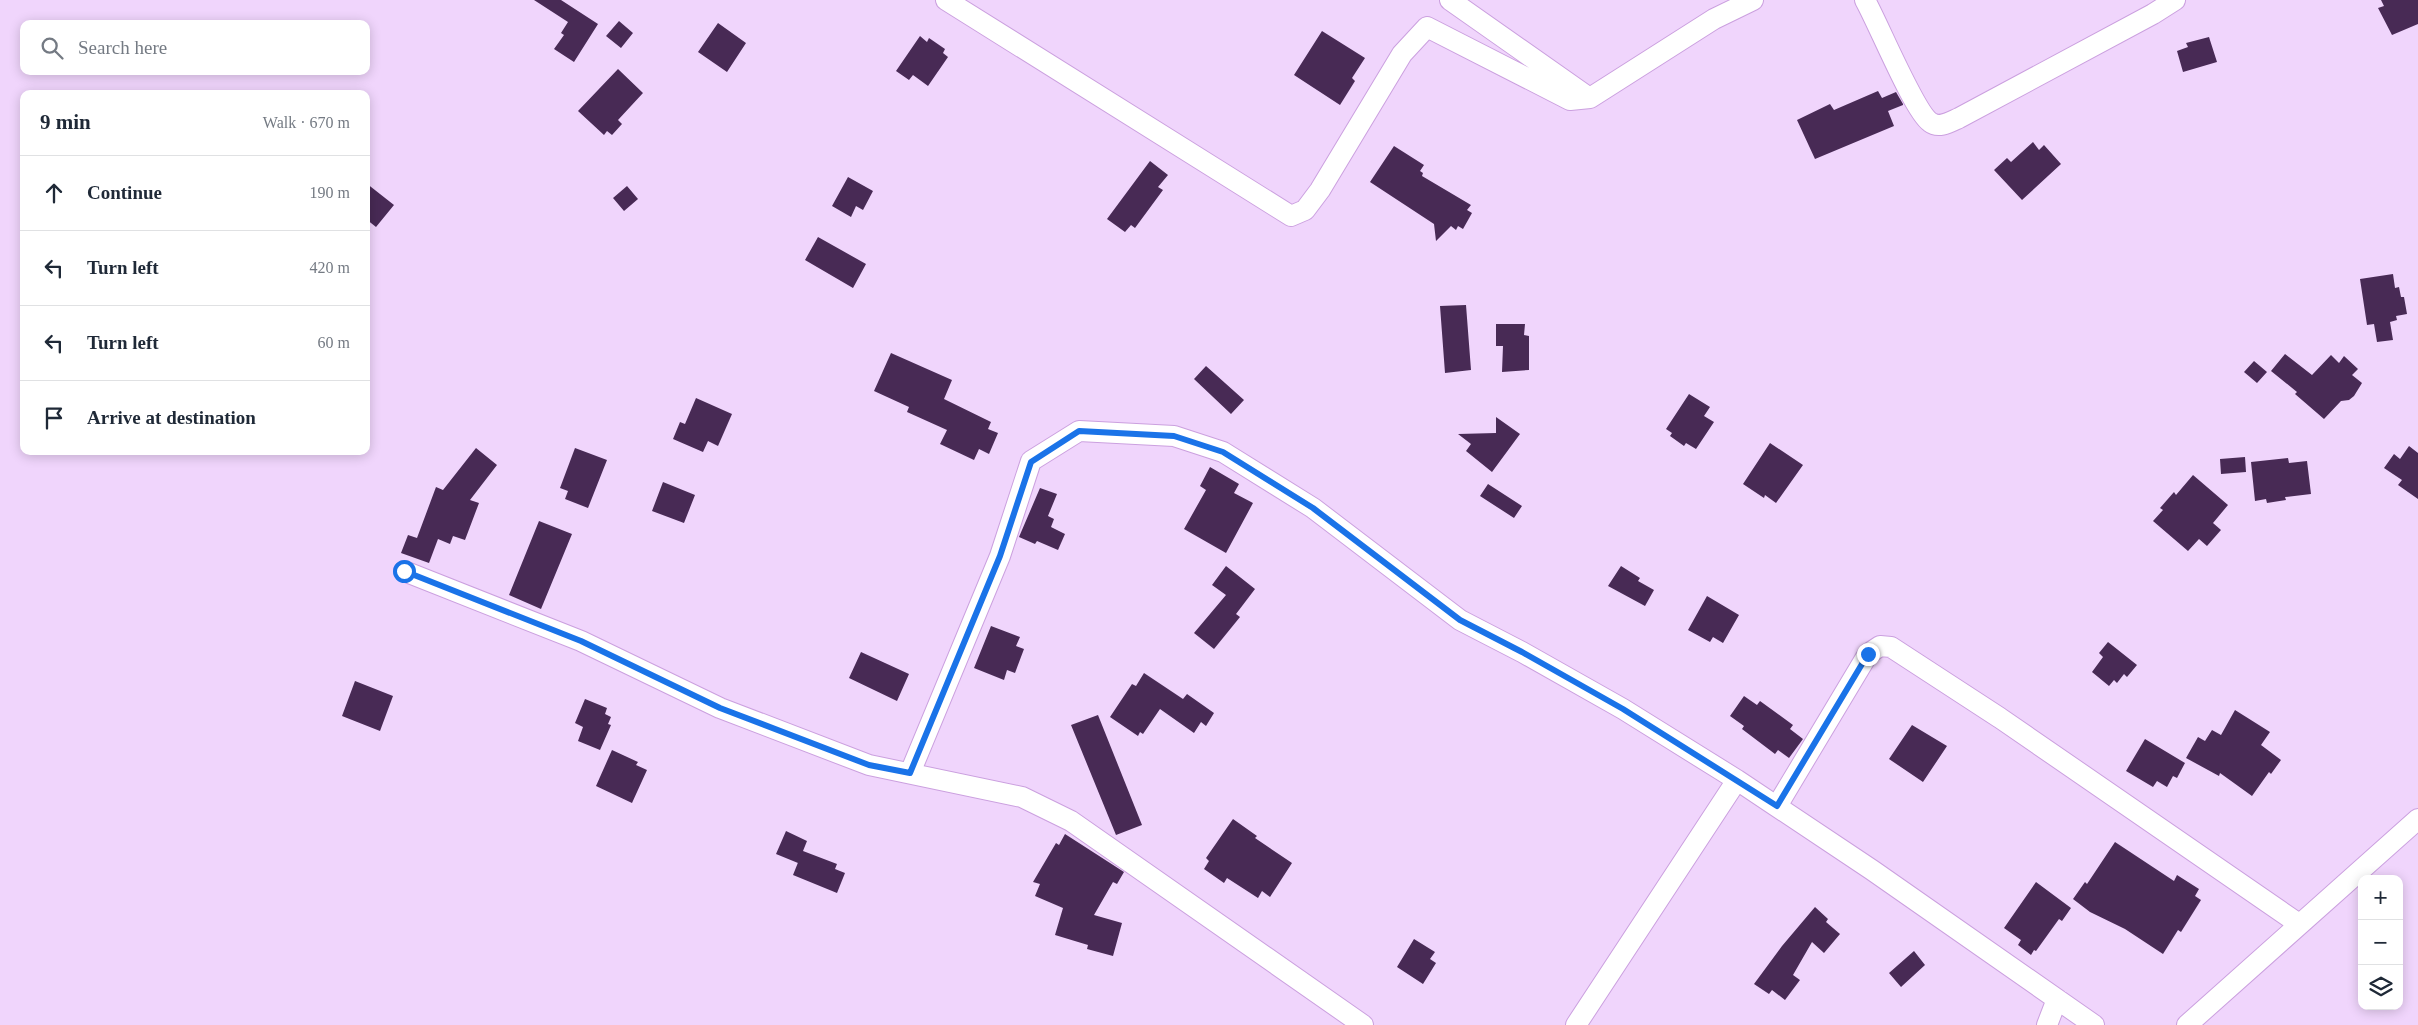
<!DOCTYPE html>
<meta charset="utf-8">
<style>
body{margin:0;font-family:Georgia,serif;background:#f6f6f7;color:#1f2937}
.controls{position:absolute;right:15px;bottom:15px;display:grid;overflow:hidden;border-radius:10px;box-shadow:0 2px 12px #0003}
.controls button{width:45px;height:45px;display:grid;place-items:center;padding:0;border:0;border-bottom:1px solid #e0e1e3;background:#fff;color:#1f2937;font:25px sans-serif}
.stop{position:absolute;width:15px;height:15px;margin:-11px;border:4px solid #1a73e8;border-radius:50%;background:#fff}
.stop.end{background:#1a73e8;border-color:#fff;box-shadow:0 1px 5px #0008}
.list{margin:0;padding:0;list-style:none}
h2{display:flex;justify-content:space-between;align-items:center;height:65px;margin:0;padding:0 20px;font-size:21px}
h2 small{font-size:16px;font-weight:400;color:#747a83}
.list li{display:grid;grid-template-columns:32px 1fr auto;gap:15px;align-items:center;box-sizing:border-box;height:75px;padding:0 20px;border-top:1px solid #e0e1e3}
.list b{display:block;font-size:19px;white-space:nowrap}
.list em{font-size:16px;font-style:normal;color:#747a83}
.icon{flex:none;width:28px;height:28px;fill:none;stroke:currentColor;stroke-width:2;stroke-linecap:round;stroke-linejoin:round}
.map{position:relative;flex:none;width:2418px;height:1025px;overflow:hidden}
.search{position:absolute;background:#fff;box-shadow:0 2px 12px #0003;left:20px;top:20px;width:350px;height:55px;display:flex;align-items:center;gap:12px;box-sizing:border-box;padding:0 18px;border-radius:10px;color:#747a83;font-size:19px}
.panel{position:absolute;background:#fff;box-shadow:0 2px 12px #0003;left:20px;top:90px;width:350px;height:365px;border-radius:10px}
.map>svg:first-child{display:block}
</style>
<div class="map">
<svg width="2418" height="1025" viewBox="0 0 2418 1025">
<rect width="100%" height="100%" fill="#f0d5fc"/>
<path fill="#482a55" d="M534 0H561L598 24 574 62 554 49 564 35 561 33 568 22Z
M2381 0H2418V24L2392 35 2378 8 2384 6Z
M619 21 633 33 621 48 606 36Z
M718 23 746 43 727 72 698 52Z
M1322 31 1365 58 1352 78 1355 81 1340 105 1294 75Z
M920 36 927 42 929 38 945 49 943 53 948 57 928 86 913 75 909 80 896 71Z
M2209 37 2217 62 2183 72 2177 51 2188 47 2186 43Z
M618 69 643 93 618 120 622 124 612 135 607 131 604 135 578 111Z
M1878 91 1882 98 1896 92 1903 104V105L1888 111 1894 126 1815 159 1797 120 1830 104 1834 110Z
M2033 142 2039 150 2044 145 2061 164 2022 200 1994 170 2007 158 2011 162Z
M1394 146 1424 165 1420 171 1423 173 1422 176 1471 205 1467 210 1472 213 1463 229 1458 226 1456 230 1451 226 1436 241 1434 224 1370 182Z
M1150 161 1168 175 1158 187 1163 190 1135 228 1131 225 1125 232 1107 219Z
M848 177 873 191 863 210 856 206 851 217 832 206Z
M366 183 394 205 376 227 366 219Z
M627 186 638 199 624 211 613 198Z
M818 237 866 264 853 288 805 260Z
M2393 274 2395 288 2399 287 2401 297H2404L2407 314 2396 316 2397 320 2390 322 2393 340 2377 342 2374 324 2367 325 2360 279Z
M1466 305 1471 370 1445 373 1440 306Z
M1496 324H1525L1524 335 1529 336V370L1502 372 1503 346H1496Z
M891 353 952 380 944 399 991 422 988 429 998 433 989 454 979 449 974 460 940 444 947 430 907 412 909 407 874 391Z
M2285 354 2312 375 2331 355 2339 363 2344 356 2358 369 2352 375 2362 383 2354 396 2349 400 2341 401 2324 419 2295 394 2297 392 2271 371Z
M2254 361 2267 372 2257 383 2244 372Z
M1206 366 1244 400 1231 414 1194 379Z
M1689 394 1710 407 1704 416 1714 422 1696 449 1686 443 1684 446 1670 436 1672 433 1666 429Z
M696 398 732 414 718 446 708 441 703 452 673 439 680 422 685 424Z
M1496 417 1520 434 1492 472 1466 451 1471 444 1458 434 1496 433Z
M1770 443 1803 465 1776 503 1765 495 1764 498 1743 484Z
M2409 446 2418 453V499L2398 485 2402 480 2384 468 2394 454 2400 459Z
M476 448 497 465 470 500 479 503 465 540 453 536 450 544 438 539 429 563 401 553 408 535 417 538 436 487 443 490Z
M575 448 607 460 588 508 565 499 568 491 560 488Z
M2245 457 2246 472 2221 474 2220 459Z
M2288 458 2289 463 2307 461 2311 494 2285 497 2286 500 2267 503 2266 499 2255 501 2251 462Z
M1210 467 1239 484 1234 493 1253 503 1226 553 1184 529 1206 490 1200 486Z
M2193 475 2228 505 2213 523 2221 530 2207 546 2199 539 2188 551 2153 521 2163 510 2160 508 2174 492 2176 495Z
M663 482 695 495 684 523 652 511Z
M1488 484 1522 506 1514 518 1480 496Z
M1040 488 1057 494 1048 516 1054 519 1051 527 1065 534 1058 550 1037 541 1035 544 1019 537Z
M539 521 572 534 541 609 509 595Z
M1226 566 1255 589 1236 614 1240 617 1214 649 1194 633 1226 595 1212 585Z
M1621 566 1640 578 1638 581 1654 590 1645 606 1608 586Z
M1707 596 1739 615 1723 643 1713 637 1710 642 1688 630Z
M991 626 1020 637 1016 646 1024 649 1015 673 1007 670 1004 680 974 668Z
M2108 642 2137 665 2127 677 2124 674 2117 683 2114 680 2109 686 2092 672 2103 657 2099 653Z
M861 652 909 674 897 701 849 678Z
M1144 673 1183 699 1187 694 1214 713 1206 726 1201 722 1194 733 1160 709 1143 734 1140 732 1138 736 1110 717 1132 684 1136 686Z
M355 681 393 696 380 731 342 716Z
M1744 696 1757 705 1760 701 1793 725 1790 729 1803 739 1789 758 1778 750 1775 754 1742 729 1744 726 1730 716Z
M585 699 607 708 605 714 611 717 608 724 611 725 600 750 578 741 583 727 575 723Z
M2235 710 2270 732 2261 745 2281 760 2271 774 2269 772 2252 796 2220 773 2219 776 2186 758 2198 737 2205 741 2212 730 2221 735Z
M1098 715 1142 825 1116 835 1071 725Z
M1912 725 1947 746 1923 782 1889 759Z
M2145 739 2185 763 2177 778 2173 776 2167 787 2157 781 2153 787 2126 771Z
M612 750 638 762 636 765 647 770 632 803 596 786Z
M1233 819 1257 836 1255 838 1292 863 1270 897 1262 891 1258 898 1227 878 1224 883 1204 869 1209 861 1206 858Z
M786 831 807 841 803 851 837 864 835 869 845 873 837 893 793 875 799 860 798 863 776 854Z
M1065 834 1124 872 1117 884 1113 882 1094 915 1122 923 1113 956 1087 949 1088 945 1055 935 1063 908 1035 896 1040 884 1033 882 1056 843 1059 845Z
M2115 842 2174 881 2177 875 2199 889 2195 896 2201 900 2181 932 2178 930 2163 954 2125 929 2090 912 2073 899 2085 882 2087 884Z
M2036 882 2071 908 2062 921 2059 919 2036 951 2034 950 2031 955 2018 945 2021 940 2004 928Z
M1815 907 1828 919 1826 922 1840 934 1824 953 1812 942 1793 975 1800 980 1785 1000 1772 990 1769 994 1754 984 1782 946Z
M1414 939 1435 952 1430 959 1436 963 1423 984 1397 967Z
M1914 951 1925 965 1901 987 1889 973Z"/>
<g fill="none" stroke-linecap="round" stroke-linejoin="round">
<g stroke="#cba0df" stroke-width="22">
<path id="minor" d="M946 0 1291 216 1305 210 1320 190 1402 54 1427 27 1570 100 1590 98 1714 19 1753 0
M1450 0 1588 97
M1865 0C1878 23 1914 111 1930 122 1939 129 1950 122 1959 118L2153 14 2175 0
M404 571 581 641 720 708 869 765 1022 797 1071 821 1363 1025
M910 773 1000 556 1031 461 1079 431 1174 436 1223 452 1313 508 1460 620 1522 652 1623 709 1737 780 1872 870 2094 1025
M1777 806 1868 654 1880 646 1891 647 2000 718 2299 924
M1576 1025 1737 780
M2047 1025 2057 999
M2187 1025 2418 819"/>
</g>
<use href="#minor" stroke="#fff" stroke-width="20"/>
</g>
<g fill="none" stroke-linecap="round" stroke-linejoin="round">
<path stroke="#1a73e8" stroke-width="6" d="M404 571 581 641 720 708 869 765 910 773 1000 556 1031 462 1079 431 1174 436 1223 452 1313 508 1460 620 1522 652 1623 709 1777 806 1868 654"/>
</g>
</svg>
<div class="controls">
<button>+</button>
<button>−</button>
<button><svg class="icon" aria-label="layers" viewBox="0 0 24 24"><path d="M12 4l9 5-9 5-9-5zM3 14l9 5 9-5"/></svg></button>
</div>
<div class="stop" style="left:404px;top:571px"></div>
<div class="stop end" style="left:1868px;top:654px"></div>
<div class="search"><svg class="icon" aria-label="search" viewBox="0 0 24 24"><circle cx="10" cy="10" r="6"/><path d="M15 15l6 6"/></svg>Search here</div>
<section class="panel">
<h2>9 min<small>Walk · 670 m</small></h2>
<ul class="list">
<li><svg class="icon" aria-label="ahead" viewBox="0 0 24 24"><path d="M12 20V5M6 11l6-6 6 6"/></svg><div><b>Continue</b></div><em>190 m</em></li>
<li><svg class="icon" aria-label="left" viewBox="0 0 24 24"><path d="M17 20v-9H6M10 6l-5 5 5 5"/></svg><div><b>Turn left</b></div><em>420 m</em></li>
<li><svg class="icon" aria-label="left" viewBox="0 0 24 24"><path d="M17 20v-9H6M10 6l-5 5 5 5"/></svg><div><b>Turn left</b></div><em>60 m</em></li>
<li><svg class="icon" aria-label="arrive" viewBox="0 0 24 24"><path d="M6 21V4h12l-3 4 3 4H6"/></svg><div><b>Arrive at destination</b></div></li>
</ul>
</section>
</div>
